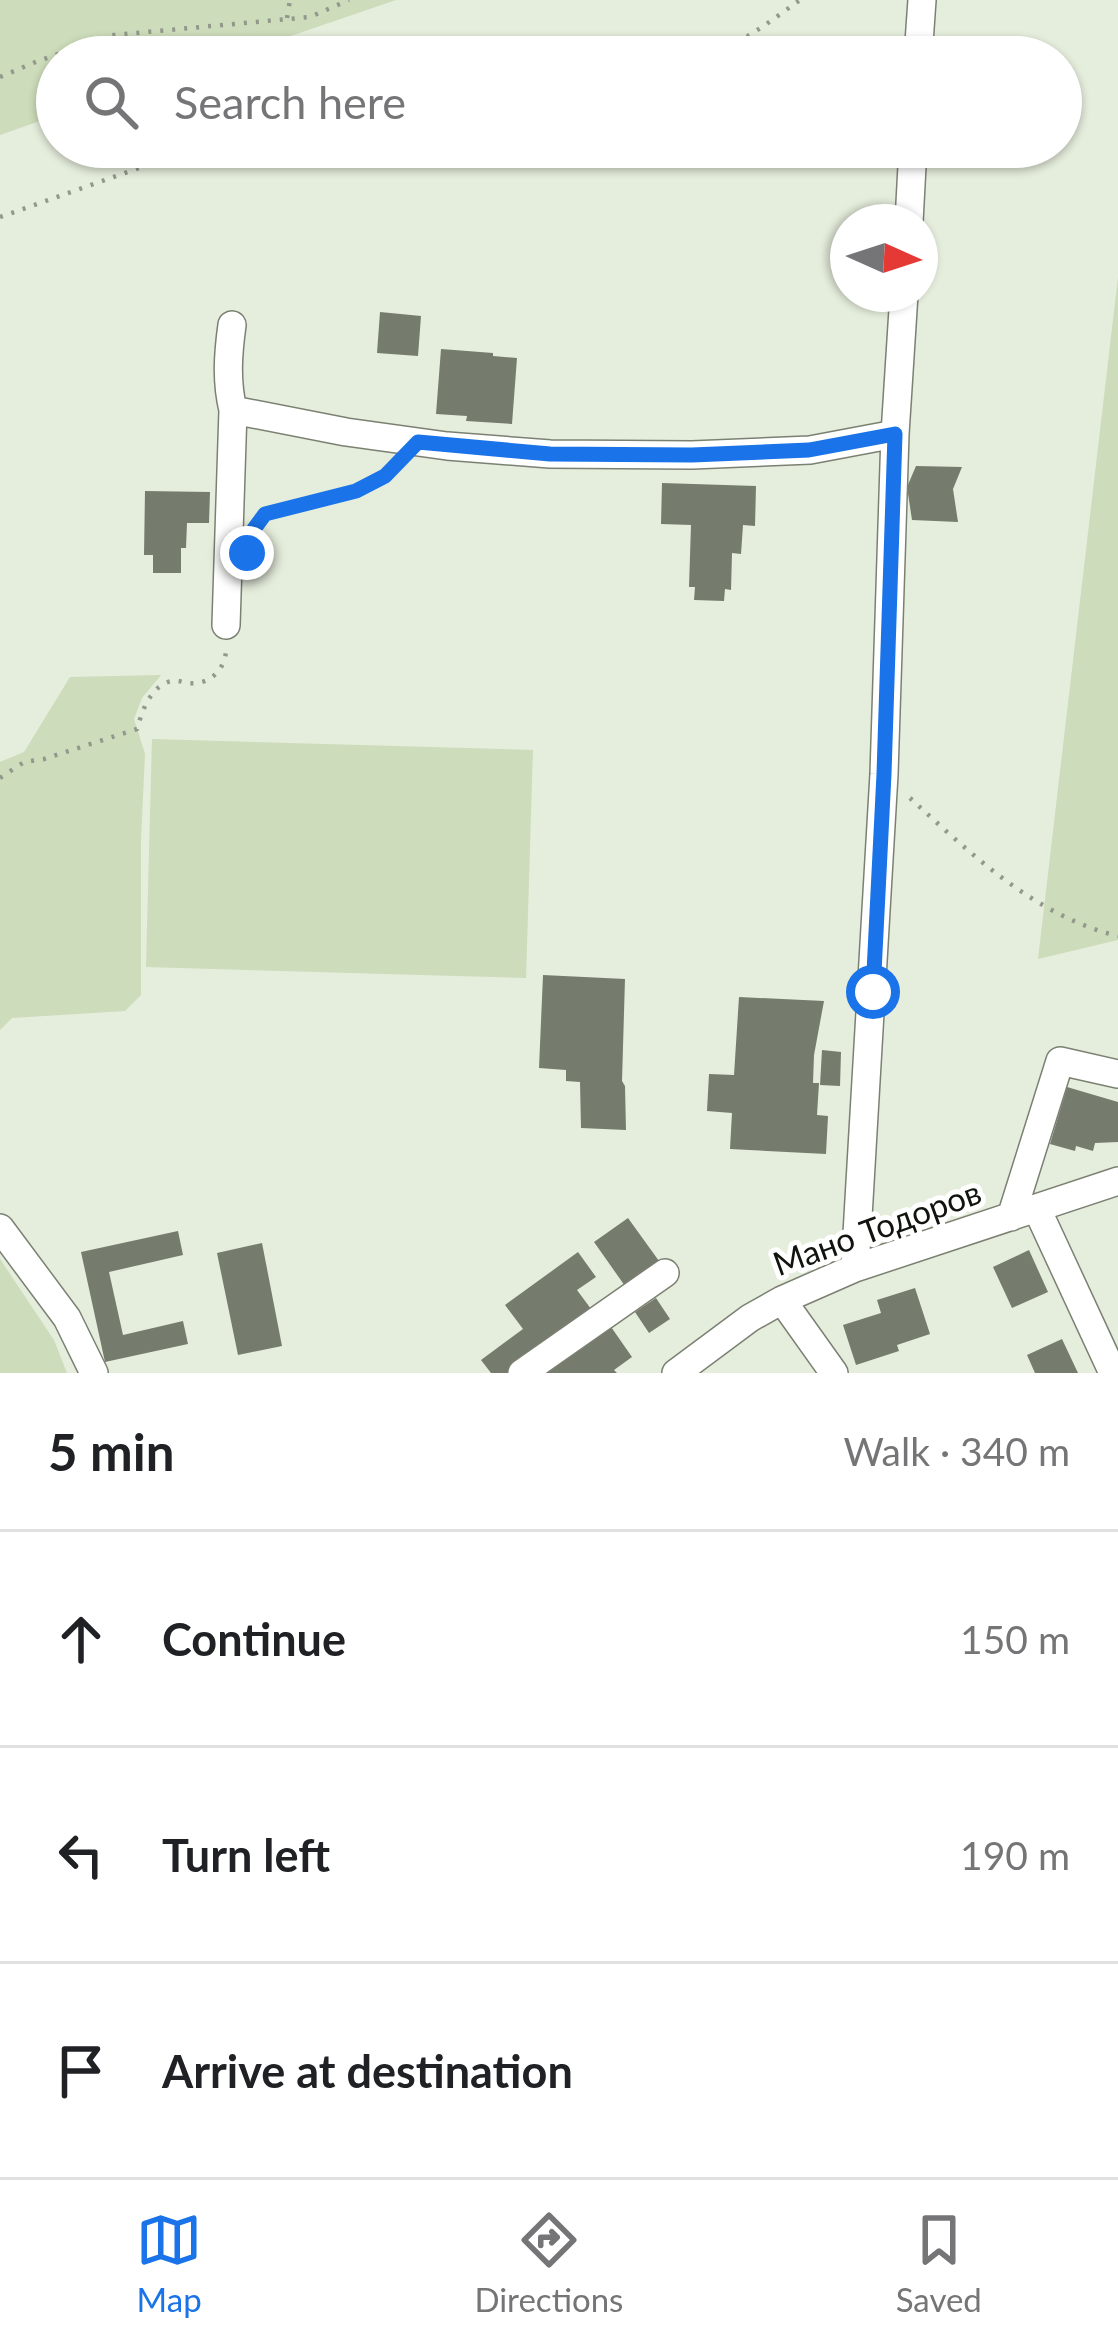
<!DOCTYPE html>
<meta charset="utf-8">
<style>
body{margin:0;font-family:Lato,sans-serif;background:#f6f6f6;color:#202124}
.compass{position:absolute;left:830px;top:204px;width:108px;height:108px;border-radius:50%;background:#fff;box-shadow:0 3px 9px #0004;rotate:93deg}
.stop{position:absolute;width:36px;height:36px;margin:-27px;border:9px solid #1a73e8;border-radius:50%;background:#fff}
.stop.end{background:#1a73e8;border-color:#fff;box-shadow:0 3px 12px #0008}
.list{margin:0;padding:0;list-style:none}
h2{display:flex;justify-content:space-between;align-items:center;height:156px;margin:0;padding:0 48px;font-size:51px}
h2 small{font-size:39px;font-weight:400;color:#757577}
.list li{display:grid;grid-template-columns:78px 1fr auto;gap:36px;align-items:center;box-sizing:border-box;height:216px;padding:0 48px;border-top:3px solid #e0e0e0}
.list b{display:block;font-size:45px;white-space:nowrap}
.list em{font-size:39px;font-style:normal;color:#757577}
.icon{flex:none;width:66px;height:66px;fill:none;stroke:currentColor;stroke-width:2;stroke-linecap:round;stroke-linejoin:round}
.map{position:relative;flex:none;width:1118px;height:1373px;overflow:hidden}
.search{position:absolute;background:#fff;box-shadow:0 3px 9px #0004;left:36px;right:36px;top:36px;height:132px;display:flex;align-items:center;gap:30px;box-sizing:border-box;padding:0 42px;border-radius:66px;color:#757577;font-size:45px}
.sheet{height:804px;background:#fff}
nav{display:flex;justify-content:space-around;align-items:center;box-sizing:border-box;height:168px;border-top:3px solid #e0e0e0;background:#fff;font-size:33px;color:#757577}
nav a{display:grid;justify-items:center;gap:6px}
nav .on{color:#1a73e8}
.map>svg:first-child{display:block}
</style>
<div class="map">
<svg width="1118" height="1373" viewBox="0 0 1118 1373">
<rect width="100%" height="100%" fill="#e5eddc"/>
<path fill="#cddcba" d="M0 0H396L229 57H57V115L0 135Z
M1118 277V940L1038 959Z
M161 675 142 698 134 719 145 754 141 839V995L125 1011 12 1018 0 1030V762L24 752 70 677Z
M152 739 533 750 526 978 146 967Z
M0 1259 54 1340 67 1373H0Z"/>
<path fill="#767c6d" d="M380 312 421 316 418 356 377 353Z
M441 349 493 353V356L517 358 512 424 466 421 467 416 436 414Z
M916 466 962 467 953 489 958 522 912 520 907 487Z
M662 483 756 486 755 526 743 525 741 554 732 553 731 590 725 589 724 601 694 600 695 587H689L691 525 661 524Z
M145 491 210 492 209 523H187L186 548H181V573H153V555H144Z
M543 975 625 979 622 1081 625 1086 626 1130 581 1128 580 1082 566 1081V1070L539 1068Z
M739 997 824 1001 814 1055 813 1083H819L817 1115 828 1116 826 1154 730 1149 732 1113 707 1111 709 1074 734 1075Z
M822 1050 841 1052 840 1086 820 1085Z
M1067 1087 1118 1102V1142L1095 1143 1093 1151 1076 1146 1075 1151 1050 1144Z
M628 1218 659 1261 625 1286 594 1242Z
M178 1231 183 1255 109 1272 123 1335 183 1321 188 1344 105 1362 81 1252Z
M262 1243 282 1346 238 1355 217 1253Z
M1029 1250 1048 1292 1012 1308 993 1267Z
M578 1252 596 1277 577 1290 594 1313 511 1373H491L481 1360 523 1329 505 1305Z
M915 1288 930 1334 897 1345 899 1351 856 1365 843 1325 881 1313 877 1300Z
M656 1298 670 1319 649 1333 635 1312Z
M609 1324 632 1357 614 1370 617 1373H538Z
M1062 1339 1078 1373H1035L1027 1355Z"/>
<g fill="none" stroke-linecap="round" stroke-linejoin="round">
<g stroke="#7b8172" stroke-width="30">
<path id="minor" d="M918 57 922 0
M909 222 913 147
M233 410 346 432 447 446 550 454 692 455 810 450 895 434
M226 625 233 410C226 381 228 354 232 325
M1037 1209 1113 1373
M1011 1217 1060 1061 1118 1074
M0 1228 67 1318 94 1373
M855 1268 884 774 895 434 904 294
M782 1300 834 1373
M522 1373 665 1273
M676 1373 750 1318 782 1300 855 1268 1118 1181"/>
</g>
<path stroke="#92988b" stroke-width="4.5" stroke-dasharray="3 9" stroke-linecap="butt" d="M287 18 290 0
M691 57C732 53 767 23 800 0
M0 77 38 61 114 35 310 17 349 0
M0 217 199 147
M254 529 265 515 356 491 385 476 397 463
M0 778 24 762 44 759 137 729C142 712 149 689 168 682 178 678 186 685 196 683 213 682 225 667 226 651
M910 798C971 854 1035 916 1118 936"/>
<use href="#minor" stroke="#fff" stroke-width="27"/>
</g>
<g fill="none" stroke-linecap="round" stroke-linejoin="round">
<path stroke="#1a73e8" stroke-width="15" d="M247 553 254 529 265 514 356 491 385 476 418 442 550 454 692 455 809 450 895 434 884 774 873 992"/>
</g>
<g text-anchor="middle" stroke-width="10" stroke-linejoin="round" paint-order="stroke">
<g font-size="33" fill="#11140e" stroke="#fff">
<text transform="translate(877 1228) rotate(-20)" y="12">Мано Тодоров</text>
</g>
</g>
</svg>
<svg class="compass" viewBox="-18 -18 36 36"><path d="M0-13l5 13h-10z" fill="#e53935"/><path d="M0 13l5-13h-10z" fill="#757577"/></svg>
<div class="stop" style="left:873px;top:992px"></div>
<div class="stop end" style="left:247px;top:553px"></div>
<div class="search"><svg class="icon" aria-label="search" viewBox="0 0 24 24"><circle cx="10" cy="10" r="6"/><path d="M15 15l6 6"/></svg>Search here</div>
</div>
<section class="sheet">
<h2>5 min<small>Walk · 340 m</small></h2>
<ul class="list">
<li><svg class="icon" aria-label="ahead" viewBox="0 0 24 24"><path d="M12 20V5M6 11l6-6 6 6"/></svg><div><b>Continue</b></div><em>150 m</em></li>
<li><svg class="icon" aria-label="left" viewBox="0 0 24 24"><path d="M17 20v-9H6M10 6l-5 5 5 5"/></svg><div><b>Turn left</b></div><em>190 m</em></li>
<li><svg class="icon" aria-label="arrive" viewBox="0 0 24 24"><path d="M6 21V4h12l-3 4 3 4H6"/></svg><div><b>Arrive at destination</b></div></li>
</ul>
</section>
<nav>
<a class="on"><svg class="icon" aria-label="map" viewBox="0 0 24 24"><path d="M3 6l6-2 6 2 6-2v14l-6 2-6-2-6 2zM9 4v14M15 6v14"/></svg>Map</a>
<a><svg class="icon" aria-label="directions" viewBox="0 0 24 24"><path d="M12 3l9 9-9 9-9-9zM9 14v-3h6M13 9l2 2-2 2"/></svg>Directions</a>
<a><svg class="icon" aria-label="saved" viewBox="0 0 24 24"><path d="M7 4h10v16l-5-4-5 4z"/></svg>Saved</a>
</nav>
